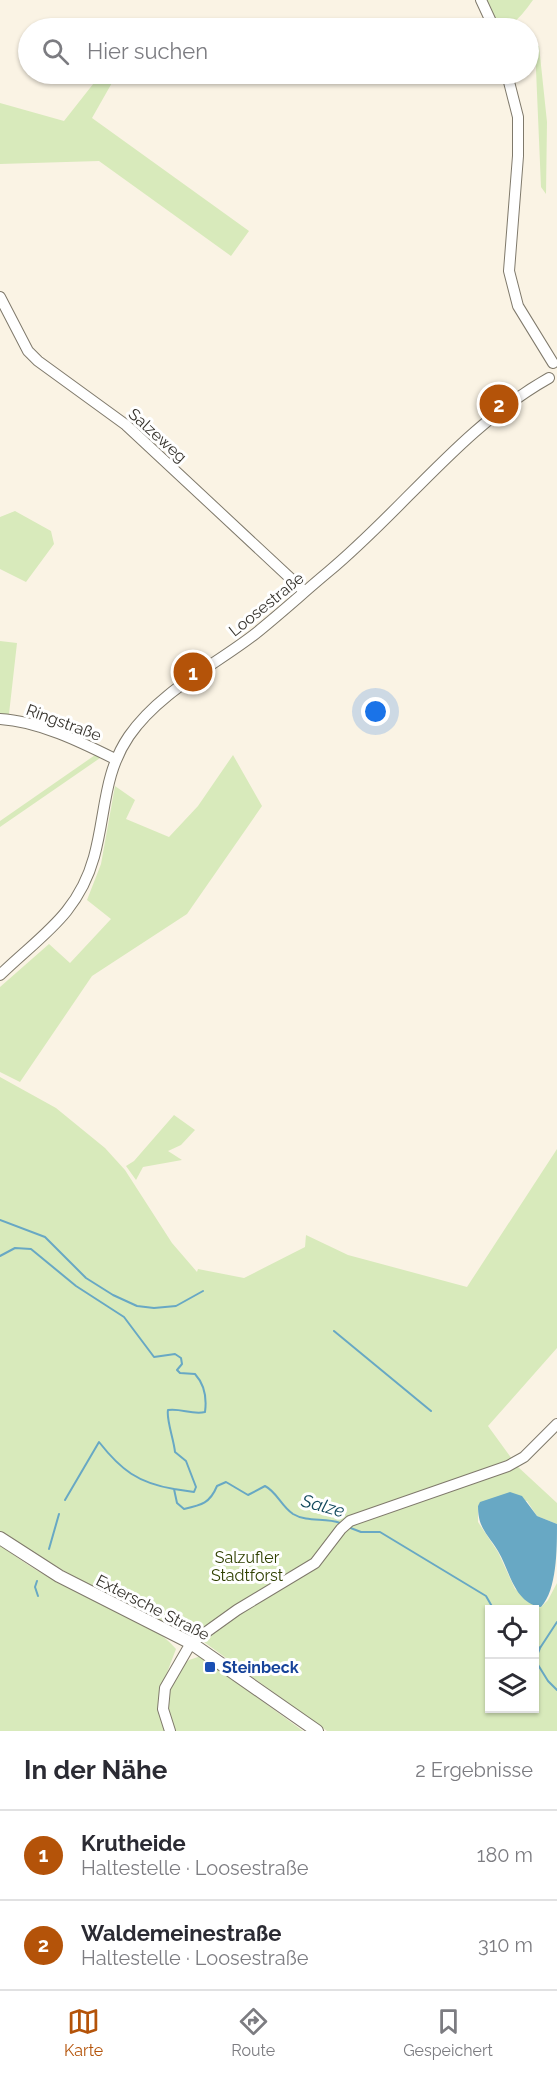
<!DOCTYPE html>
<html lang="de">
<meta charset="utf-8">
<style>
body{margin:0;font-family:Raleway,sans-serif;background:#f2f2f3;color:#2b2b33}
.controls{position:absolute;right:18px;bottom:18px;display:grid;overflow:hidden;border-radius:0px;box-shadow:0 2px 4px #0004}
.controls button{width:54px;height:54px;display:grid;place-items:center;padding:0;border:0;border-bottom:2px solid #e1e1e2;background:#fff;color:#2b2b33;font:30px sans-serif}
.you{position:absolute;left:376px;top:712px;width:21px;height:21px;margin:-15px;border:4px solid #fff;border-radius:50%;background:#1a73e8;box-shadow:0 0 0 9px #1a73e833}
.badge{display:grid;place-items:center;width:39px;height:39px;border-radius:50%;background:#b45309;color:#fff;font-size:20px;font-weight:700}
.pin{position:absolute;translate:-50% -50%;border:3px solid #fff;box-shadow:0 2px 6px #0006}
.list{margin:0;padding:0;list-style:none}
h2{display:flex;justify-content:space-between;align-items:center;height:78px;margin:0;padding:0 24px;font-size:26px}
h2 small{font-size:20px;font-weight:400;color:#7c7c81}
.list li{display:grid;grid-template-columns:39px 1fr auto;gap:18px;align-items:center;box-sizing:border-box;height:90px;padding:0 24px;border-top:2px solid #e1e1e2}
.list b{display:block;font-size:22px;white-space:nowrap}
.list p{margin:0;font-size:20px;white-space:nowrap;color:#7c7c81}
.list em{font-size:20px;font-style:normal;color:#7c7c81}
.icon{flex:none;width:33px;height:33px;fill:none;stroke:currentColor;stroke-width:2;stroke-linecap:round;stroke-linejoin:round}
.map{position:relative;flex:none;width:557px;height:1731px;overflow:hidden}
.search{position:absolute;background:#fff;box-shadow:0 2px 4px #0004;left:18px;right:18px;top:18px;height:66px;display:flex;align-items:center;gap:15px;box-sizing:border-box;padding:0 21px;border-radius:33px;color:#7c7c81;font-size:22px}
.sheet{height:258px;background:#fff}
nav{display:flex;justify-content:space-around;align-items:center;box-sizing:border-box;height:84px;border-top:2px solid #e1e1e2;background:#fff;font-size:16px;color:#7c7c81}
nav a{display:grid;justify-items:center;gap:3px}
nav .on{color:#b45309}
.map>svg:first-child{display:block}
</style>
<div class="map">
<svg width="557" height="1731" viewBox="0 0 557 1731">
<rect width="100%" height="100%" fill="#faf3e4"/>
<path fill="#d8eabb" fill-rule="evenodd" d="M484 0H533C524 12 513 29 497 28Z
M535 46H539L547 122 546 194 541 187Z
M101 74H117L92 118 249 231 231 256 99 161 0 164V103L64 121Z
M15 511 51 531 54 544 26 582 0 569V517Z
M0 641 17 643 9 714H0Z
M98 753 103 756 0 827V821Z
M233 755 262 806 187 914 92 976 20 1082 0 1072V987L49 944 70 963 111 919 87 900 101 864 115 786 135 800 126 819 169 837 198 806Z
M0 1077 56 1108 105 1148 125 1170 172 1243 197 1272 198 1269 244 1278 305 1247 306 1235 348 1255 467 1287 557 1149V1348L488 1426 517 1466 557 1503V1524L537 1516 527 1501 481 1502 478 1506V1522L498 1552 515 1589 541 1607 548 1600 557 1583V1731H327L204 1642 99 1592 0 1532ZM490 1610H534V1708H490Z
M174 1115 195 1130 181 1145 168 1151 182 1160 143 1167 136 1180 126 1166 134 1161Z
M0 1545C19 1559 37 1572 59 1582 94 1600 151 1619 176 1649L165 1678 189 1660 201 1656 303 1731H0Z"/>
<path fill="#68a8c4" d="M510 1492 522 1496 537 1516 557 1524C557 1549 557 1590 541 1607 514 1603 510 1571 498 1551 487 1533 478 1528 478 1506L480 1502Z"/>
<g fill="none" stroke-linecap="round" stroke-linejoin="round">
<path stroke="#68a8c4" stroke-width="2" d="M0 1220 45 1237 86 1278 113 1295 137 1306 154 1308 176 1306 203 1291
M0 1256 15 1248 31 1249 76 1286 124 1317 154 1357 175 1354 181 1358 182 1364 177 1370 180 1373 195 1374C205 1385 207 1397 205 1412 192 1415 181 1408 168 1410 166 1419 174 1440 175 1452L186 1461 196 1487 194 1492 174 1489 177 1503 184 1509C202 1505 210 1503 217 1486L226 1482 248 1495 265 1486C277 1492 281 1506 293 1514 308 1523 325 1517 340 1523
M334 1331 431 1411
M65 1500 99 1442C121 1470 138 1483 174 1489
M348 1527 361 1532H380L486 1596 494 1610
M49 1549 59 1514
M37 1581 35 1587 38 1596
M534 1645 540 1648 535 1660 548 1681 557 1690
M540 1648 557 1622"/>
<g stroke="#7f796b" stroke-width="12">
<path id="minor" d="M481 0 494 28
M507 74 518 117V156L509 271 518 306 553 363
M0 297 28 351 38 361 126 425 304 591
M0 719C38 721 81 742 115 759
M0 975C40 936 78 915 94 857 106 814 103 774 129 736 160 691 214 666 255 634 280 614 304 592 328 572 404 509 462 427 549 378
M170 1731 163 1709 165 1688 191 1643 237 1610 315 1563 341 1529 350 1521 508 1466 524 1457 557 1424"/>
</g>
<g stroke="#7f796b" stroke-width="14">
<path id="major" d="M0 1538 59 1576 191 1643 317 1731"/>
</g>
<use href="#minor" stroke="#fff" stroke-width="10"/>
<use href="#major" stroke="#fff" stroke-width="12"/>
</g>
<rect fill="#1a4fb4" stroke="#fff" stroke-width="2" x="204" y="1661" width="12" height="12" rx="3"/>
<g text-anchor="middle" stroke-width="6" stroke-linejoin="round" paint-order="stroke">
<g font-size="16" fill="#35322c" stroke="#fff">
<text transform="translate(158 435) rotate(42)" y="6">Salzeweg</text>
<text transform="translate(266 604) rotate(-39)" y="6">Loosestraße</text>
<text transform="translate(64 722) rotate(20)" y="6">Ringstraße</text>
<text transform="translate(153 1607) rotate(27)" y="6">Extersche Straße</text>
</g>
<g font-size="16" fill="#2f4001" stroke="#fff">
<text x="247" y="1563">Salzufler<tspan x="247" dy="18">Stadtforst</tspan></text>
</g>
<g font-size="16" font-weight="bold" fill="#164399" stroke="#fff" text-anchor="start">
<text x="222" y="1673">Steinbeck</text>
</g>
<g font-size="18" font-style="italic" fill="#144a5e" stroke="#fff">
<text transform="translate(323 1506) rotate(15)" y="6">Salze</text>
</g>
</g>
</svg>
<div class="controls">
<button><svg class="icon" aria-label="locate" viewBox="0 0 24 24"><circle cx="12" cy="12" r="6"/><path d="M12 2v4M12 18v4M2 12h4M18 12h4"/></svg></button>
<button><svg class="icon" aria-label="layers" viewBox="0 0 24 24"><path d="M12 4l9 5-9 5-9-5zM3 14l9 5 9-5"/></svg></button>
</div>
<div class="you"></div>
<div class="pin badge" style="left:193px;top:672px">1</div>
<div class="pin badge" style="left:499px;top:404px">2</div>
<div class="search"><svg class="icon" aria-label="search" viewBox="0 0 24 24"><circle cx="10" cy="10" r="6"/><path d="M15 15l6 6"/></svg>Hier suchen</div>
</div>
<section class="sheet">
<h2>In der Nähe<small>2 Ergebnisse</small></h2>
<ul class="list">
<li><span class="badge">1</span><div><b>Krutheide</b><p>Haltestelle · Loosestraße</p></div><em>180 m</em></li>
<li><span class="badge">2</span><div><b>Waldemeinestraße</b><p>Haltestelle · Loosestraße</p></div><em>310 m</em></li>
</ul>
</section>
<nav>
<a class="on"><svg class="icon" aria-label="map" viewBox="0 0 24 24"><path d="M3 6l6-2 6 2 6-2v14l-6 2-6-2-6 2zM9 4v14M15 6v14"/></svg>Karte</a>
<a><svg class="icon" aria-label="directions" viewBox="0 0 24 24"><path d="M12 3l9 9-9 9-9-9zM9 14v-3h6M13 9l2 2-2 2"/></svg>Route</a>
<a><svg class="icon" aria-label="saved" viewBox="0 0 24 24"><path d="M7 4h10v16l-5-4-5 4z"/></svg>Gespeichert</a>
</nav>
